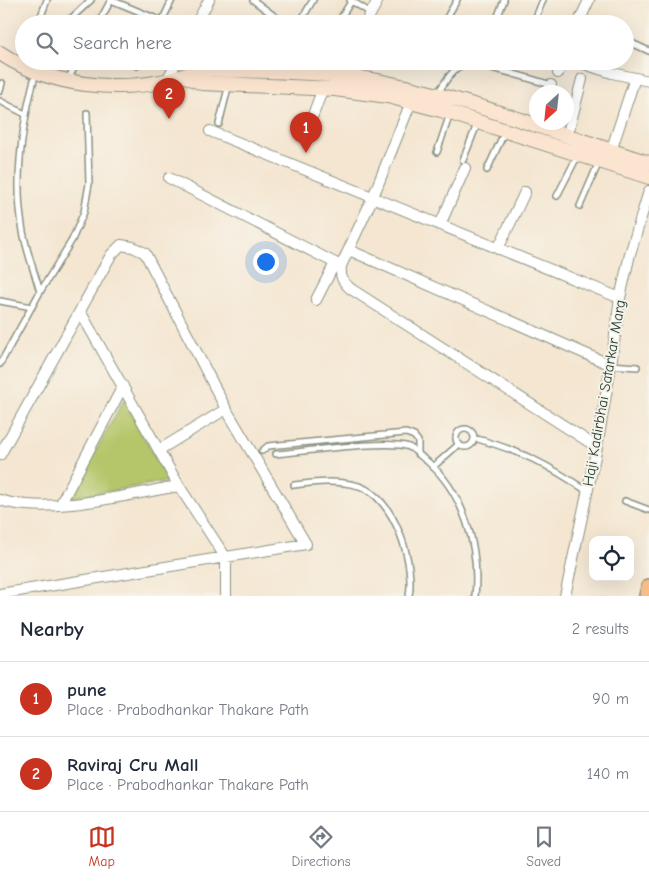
<!DOCTYPE html>
<meta charset="utf-8">
<style>
body{margin:0;font-family:"Comic Neue",sans-serif;background:#f6f6f7;color:#1f2937}
.controls{position:absolute;right:15px;bottom:15px;display:grid;overflow:hidden;border-radius:10px;box-shadow:0 5px 20px #0002}
.controls button{width:45px;height:45px;display:grid;place-items:center;padding:0;border:0;border-bottom:1px solid #e0e1e3;background:#fff;color:#1f2937;font:25px sans-serif}
.compass{position:absolute;left:529px;top:85px;width:45px;height:45px;border-radius:50%;background:#fff;box-shadow:0 5px 20px #0002;rotate:207deg}
.you{position:absolute;left:265px;top:261px;width:18px;height:18px;margin:-12px;border:4px solid #fff;border-radius:50%;background:#1a73e8;box-shadow:0 0 0 8px #1a73e833}
.badge{display:grid;place-items:center;width:32px;height:32px;border-radius:50%;background:#c8321e;color:#fff;font-size:16px;font-weight:700}
.pin{position:absolute;translate:-50% -41px;filter:drop-shadow(0 1px 2px #0008)}
.pin::after{content:'';position:absolute;top:26px;width:18px;height:15px;background:inherit;clip-path:polygon(0 0,100% 0,50% 100%)}
.list{margin:0;padding:0;list-style:none}
h2{display:flex;justify-content:space-between;align-items:center;height:65px;margin:0;padding:0 20px;font-size:21px}
h2 small{font-size:16px;font-weight:400;color:#747a83}
.list li{display:grid;grid-template-columns:32px 1fr auto;gap:15px;align-items:center;box-sizing:border-box;height:75px;padding:0 20px;border-top:1px solid #e0e1e3}
.list b{display:block;font-size:19px;white-space:nowrap}
.list p{margin:0;font-size:16px;white-space:nowrap;color:#747a83}
.list em{font-size:16px;font-style:normal;color:#747a83}
.icon{flex:none;width:28px;height:28px;fill:none;stroke:currentColor;stroke-width:2;stroke-linecap:round;stroke-linejoin:round}
.map{position:relative;flex:none;width:649px;height:596px;overflow:hidden}
.search{position:absolute;background:#fff;box-shadow:0 5px 20px #0002;left:15px;right:15px;top:15px;height:55px;display:flex;align-items:center;gap:12px;box-sizing:border-box;padding:0 18px;border-radius:28px;color:#747a83;font-size:19px}
.sheet{height:215px;background:#fff}
nav{display:flex;justify-content:space-around;align-items:center;box-sizing:border-box;height:70px;border-top:1px solid #e0e1e3;background:#fff;font-size:14px;color:#747a83}
nav a{display:grid;justify-items:center;gap:2px}
nav .on{color:#c8321e}
.map>svg:first-child{display:block}
</style>
<div class="map">
<svg width="649" height="596" viewBox="0 0 649 596">
<rect width="100%" height="100%" fill="#f7f3e8"/>
<filter id="ink" filterUnits="userSpaceOnUse"><feTurbulence type="fractalNoise" baseFrequency=".02" numOctaves="2"/><feDisplacementMap in="SourceGraphic" scale="10" xChannelSelector="R" yChannelSelector="G"/><feConvolveMatrix kernelMatrix="1 2 1 2 8 2 1 2 1" color-interpolation-filters="sRGB"/></filter>
<filter id="wash" filterUnits="userSpaceOnUse"><feTurbulence type="fractalNoise" baseFrequency=".0096" numOctaves="4" result="noise"/><feDisplacementMap in="SourceGraphic" scale="20" xChannelSelector="R" yChannelSelector="G"/><feGaussianBlur stdDeviation="1.12" result="paint"/><feColorMatrix in="noise" values="0 0 0 0 0 0 0 0 0 0 0 0 0 0 0 0 0 1.4 0 .05"/><feComposite in="paint" operator="in"/></filter>
<g filter="url(#wash)">
<rect width="100%" height="100%" fill="#f4e6d1"/>
<path fill="#b4c669" stroke="#6a824e" d="M124 399 168 481 70 498Z"/>
</g>
<g filter="url(#ink)">
<g fill="none" stroke-linecap="round" stroke-linejoin="round">
<g stroke="#8a9282" stroke-width="8">
<path id="service" d="M111 0 162 21 161 24
M253 0 285 24
M350 0 371 13
M162 21 172 0
M38 24 47 0
M65 24 91 0
M98 24 111 0
M299 24 313 0
M337 24 352 0
M443 24 457 0
M495 24 504 0
M533 24 543 0
M625 40 649 51
M137 66 140 61
M36 72C23 120 14 176 22 225 25 248 34 270 40 292
M68 79 78 61
M0 91 2 83
M437 94C443 86 452 68 463 65 477 62 535 80 551 85
M0 101 25 114
M219 124 229 84
M437 152 450 114
M463 160 478 122
M487 170 505 131
M557 196 578 155
M580 206 599 162
M0 301 32 307
M0 364 40 292 72 240 84 212 89 184 87 113
M611 365 637 367
M456 438a9 9 0 1 1 18 0a9 9 0 1 1-18 0Z
M474 438C521 451 547 464 587 491
M262 451 268 446 406 433 414 436 418 441V454
M276 454C301 452 389 439 409 447 415 450 421 457 427 461 464 493 480 548 475 596
M433 467 459 444
M294 485C316 482 337 480 359 486 395 498 415 563 409 596
M625 501 649 510"/>
</g>
<g stroke="#8a9282" stroke-width="12">
<path id="minor" d="M196 24 209 0
M365 24 378 0
M578 24 589 0
M575 61 612 73 649 81
M558 73 562 61
M167 80 177 61
M337 81 346 61
M549 92 551 85
M310 123 323 88
M210 131 620 298
M567 137 582 79
M611 151 635 78
M169 178 341 266C340 277 342 281 351 289L597 447
M440 225 465 168
M498 249 525 192
M349 250 611 365
M341 266 373 197 411 102
M316 300 335 263
M81 313 179 486 226 558V596
M159 450 226 409
M0 455 111 255 121 245 133 247 145 253 226 409 306 544 0 594
M0 500C47 516 129 494 179 486
M60 505 123 386
M565 596 597 447 611 365 620 298 630 254 649 191"/>
</g>
<g stroke="#8a9282" stroke-width="16">
<path id="secondary" d="M0 53C57 91 140 96 202 69 265 72 330 70 392 84 479 102 564 136 649 163
M186 76 202 83 335 89 388 96 441 110 649 177"/>
</g>
<g stroke="#8a9282" stroke-width="18">
<path id="primary" d="M647 596 649 587"/>
</g>
<use href="#service" stroke="#fff" stroke-width="5"/>
<use href="#minor" stroke="#fff" stroke-width="10"/>
<use href="#secondary" stroke="#fce5d0" stroke-width="14"/>
<use href="#primary" stroke="#f8bd89" stroke-width="15"/>
</g>
</g>
<g text-anchor="middle" stroke-width="4" stroke-linejoin="round" paint-order="stroke">
<g font-size="15" fill="#1f3d34" stroke="#f7f3e8">
<text transform="translate(604 393) rotate(-80)" y="5">Haji Kadirbhai Satarkar Marg</text>
</g>
</g>
</svg>
<div class="controls">
<button><svg class="icon" aria-label="locate" viewBox="0 0 24 24"><circle cx="12" cy="12" r="6"/><path d="M12 2v4M12 18v4M2 12h4M18 12h4"/></svg></button>
</div>
<svg class="compass" viewBox="-18 -18 36 36"><path d="M0-13l5 13h-10z" fill="#e53935"/><path d="M0 13l5-13h-10z" fill="#747a83"/></svg>
<div class="you"></div>
<div class="pin badge" style="left:306px;top:153px">1</div>
<div class="pin badge" style="left:169px;top:119px">2</div>
<div class="search"><svg class="icon" aria-label="search" viewBox="0 0 24 24"><circle cx="10" cy="10" r="6"/><path d="M15 15l6 6"/></svg>Search here</div>
</div>
<section class="sheet">
<h2>Nearby<small>2 results</small></h2>
<ul class="list">
<li><span class="badge">1</span><div><b>pune</b><p>Place · Prabodhankar Thakare Path</p></div><em>90 m</em></li>
<li><span class="badge">2</span><div><b>Raviraj Cru Mall</b><p>Place · Prabodhankar Thakare Path</p></div><em>140 m</em></li>
</ul>
</section>
<nav>
<a class="on"><svg class="icon" aria-label="map" viewBox="0 0 24 24"><path d="M3 6l6-2 6 2 6-2v14l-6 2-6-2-6 2zM9 4v14M15 6v14"/></svg>Map</a>
<a><svg class="icon" aria-label="directions" viewBox="0 0 24 24"><path d="M12 3l9 9-9 9-9-9zM9 14v-3h6M13 9l2 2-2 2"/></svg>Directions</a>
<a><svg class="icon" aria-label="saved" viewBox="0 0 24 24"><path d="M7 4h10v16l-5-4-5 4z"/></svg>Saved</a>
</nav>
